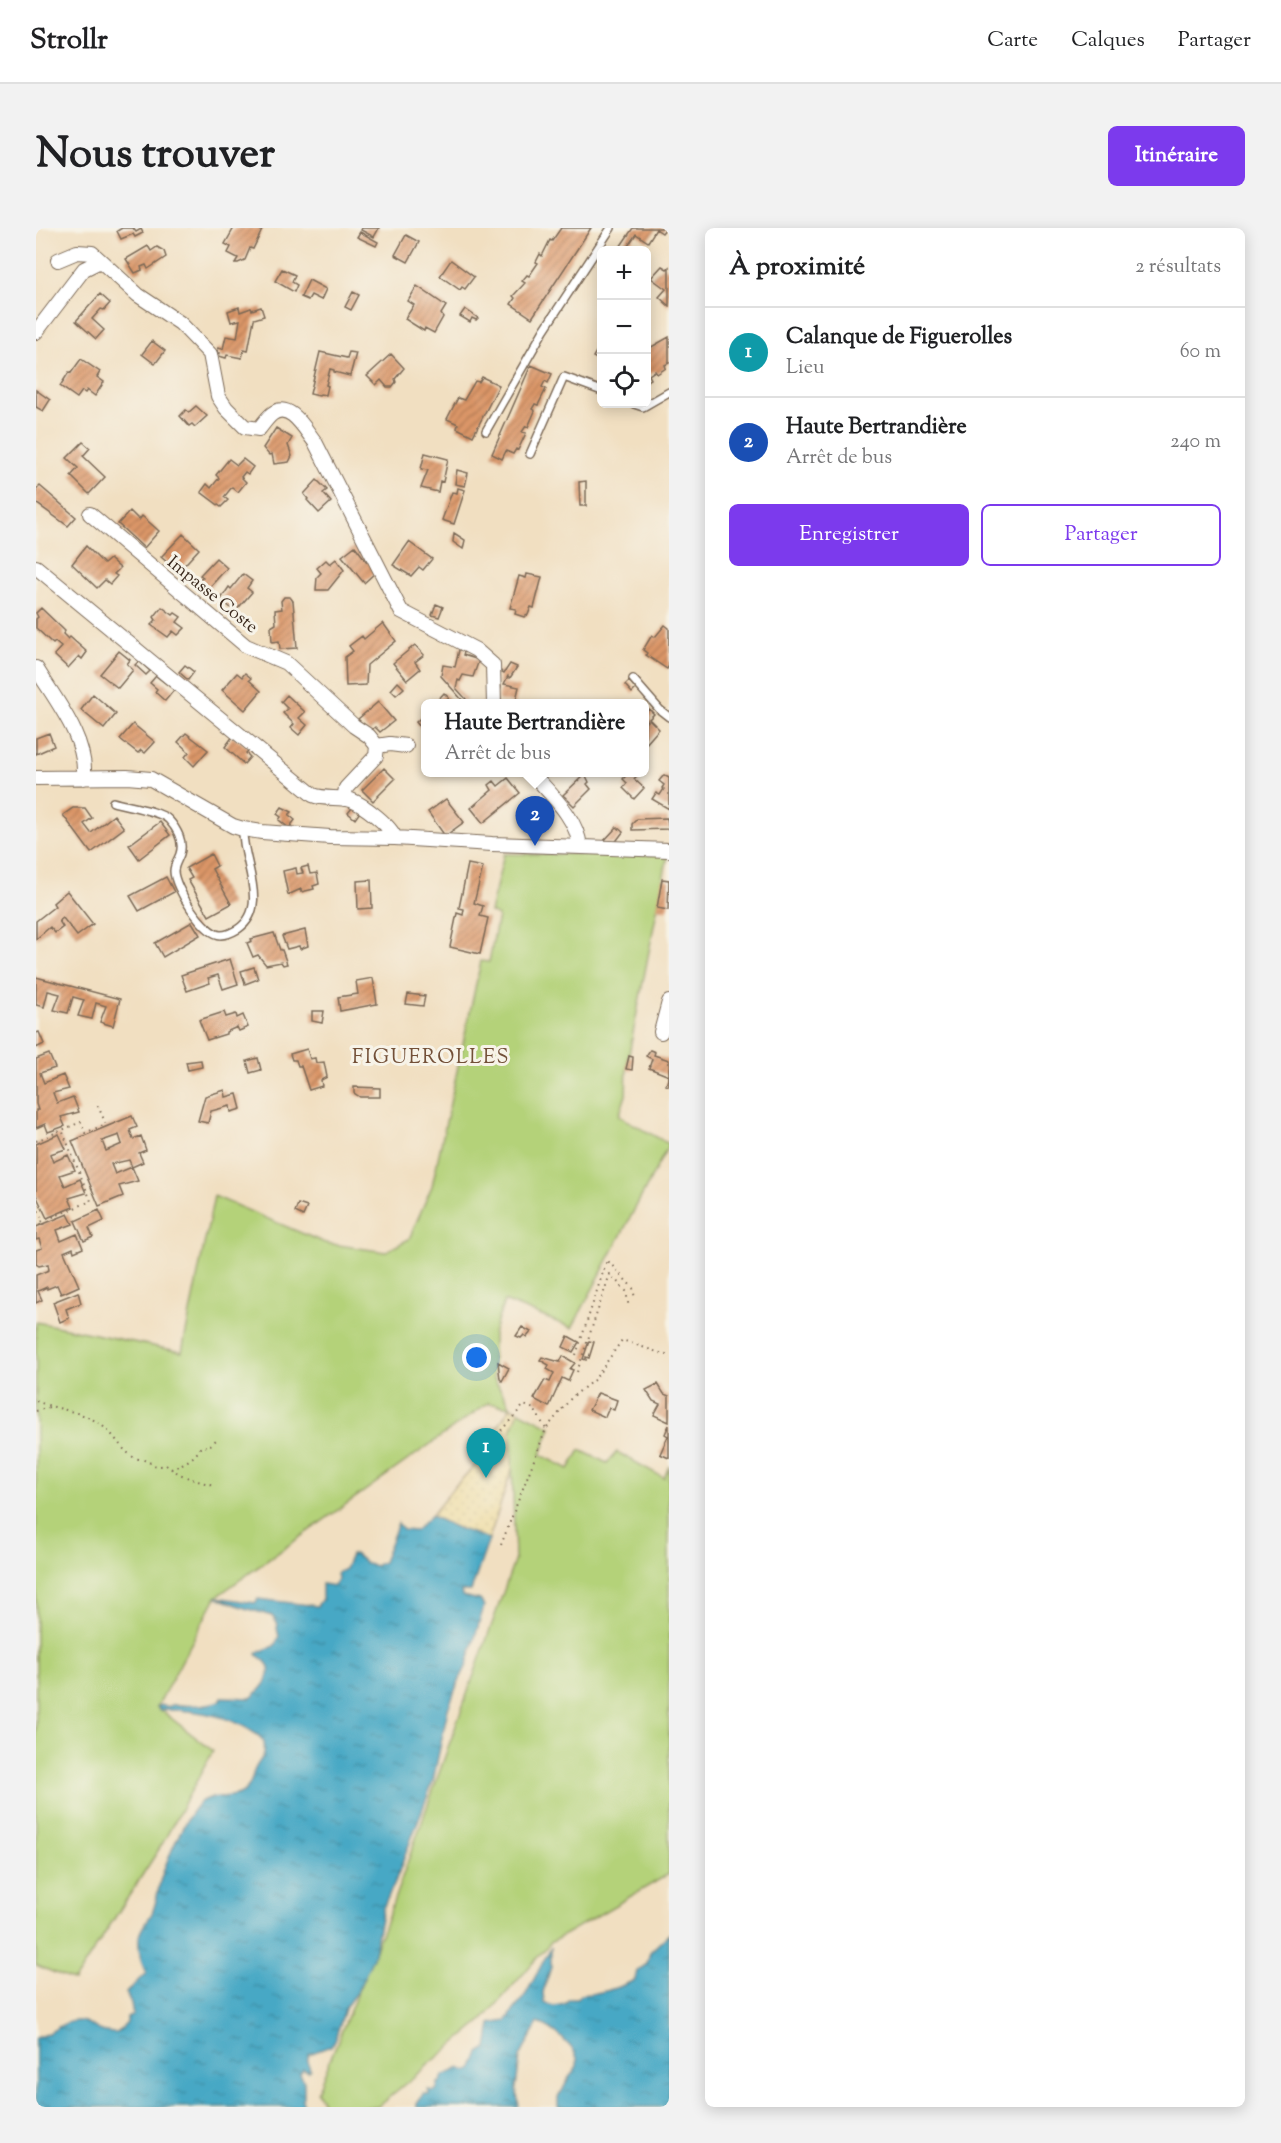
<!DOCTYPE html>
<html lang="fr">
<meta charset="utf-8">
<style>
body{margin:0;font-family:"Sorts Mill Goudy",serif;background:#f2f2f2;color:#202124}
.controls{position:absolute;right:18px;top:18px;display:grid;overflow:hidden;border-radius:9px;box-shadow:0 3px 15px #0003}
.controls button{width:54px;height:54px;display:grid;place-items:center;padding:0;border:0;border-bottom:2px solid #e0e0e0;background:#fff;color:#202124;font:30px sans-serif}
.you{position:absolute;left:441px;top:1130px;width:21px;height:21px;margin:-15px;border:4px solid #fff;border-radius:50%;background:#1a73e8;box-shadow:0 0 0 9px #1a73e833}
.badge{display:grid;place-items:center;width:39px;height:39px;border-radius:50%;background:#7c3aed;color:#fff;font-size:20px;font-weight:700}
.pin{position:absolute;translate:-50% -50px;filter:drop-shadow(0 2px 3px #0008)}
.pin::after{content:'';position:absolute;top:32px;width:21px;height:18px;background:inherit;clip-path:polygon(0 0,100% 0,50% 100%)}
.popup{position:absolute;left:385px;top:471px;width:228px;height:78px;box-sizing:border-box;display:grid;place-content:center;border-radius:9px;background:#fff;filter:drop-shadow(0 2px 4px #0005);font-size:20px;white-space:nowrap;color:#757577}
.popup b{font-size:22px;color:#202124}
.popup::after{content:'';position:absolute;left:50%;top:100%;margin-left:-12px;border:12px solid transparent;border-top-color:#fff}
.list{margin:0;padding:0;list-style:none}
h2{display:flex;justify-content:space-between;align-items:center;height:78px;margin:0;padding:0 24px;font-size:26px}
h2 small{font-size:20px;font-weight:400;color:#757577}
.list li{display:grid;grid-template-columns:39px 1fr auto;gap:18px;align-items:center;box-sizing:border-box;height:90px;padding:0 24px;border-top:2px solid #e0e0e0}
.list b{display:block;font-size:22px;white-space:nowrap}
.list p{margin:0;font-size:20px;white-space:nowrap;color:#757577}
.list em{font-size:20px;font-style:normal;color:#757577}
.actions{display:flex;gap:12px;padding:18px 24px}
.actions a{flex:1;padding:14px 0;border:2px solid #7c3aed;border-radius:9px;text-align:center;font-size:21px;color:#7c3aed}
.actions .main{background:#7c3aed;color:#fff}
.icon{flex:none;width:33px;height:33px;fill:none;stroke:currentColor;stroke-width:2;stroke-linecap:round;stroke-linejoin:round}
.map{position:relative;flex:none;width:633px;height:1879px;overflow:hidden;border-radius:9px}
header{display:flex;align-items:center;gap:36px;box-sizing:border-box;height:84px;padding:0 30px;background:#fff;border-bottom:2px solid #e0e0e0}
header strong{font-size:28px}
nav{display:flex;gap:33px;margin-inline-start:auto;font-size:21px}
.intro{display:flex;align-items:center;justify-content:space-between;box-sizing:border-box;height:144px;padding:0 36px}
h1{margin:0;font-size:42px}
.button{padding:15px 27px;border-radius:9px;background:#7c3aed;color:#fff;font-size:21px;font-weight:700}
main{display:flex;gap:36px;padding:0 36px}
aside{flex:1;background:#fff;border-radius:9px;box-shadow:0 3px 15px #0003}
.map>svg:first-child{display:block}
</style>
<header>
<strong>Strollr</strong>
<nav><a>Carte</a><a>Calques</a><a>Partager</a></nav>
</header>
<div class="intro"><h1>Nous trouver</h1><a class="button">Itinéraire</a></div>
<main>
<div class="map">
<svg width="633" height="1879" viewBox="0 0 633 1879">
<defs>
<pattern id="sand-dots" width="8" height="8" patternUnits="userSpaceOnUse" patternTransform="scale(1.5)"><rect width="8" height="8" fill="#eeda9e"/><path d="M2 2h.1M6 6h.1" fill="none" stroke="#cdbb88" stroke-width="1.8" stroke-linecap="round"/></pattern>
<pattern id="water-ripples" width="26" height="14" patternUnits="userSpaceOnUse" patternTransform="scale(1.5)"><rect width="26" height="14" fill="#46a8c5"/><path d="M2 4q2-2 4 0t4 0M15 11q2-2 4 0t4 0" fill="none" stroke="#3c899f"/></pattern>
<pattern id="building-hatch" width="6" height="6" patternUnits="userSpaceOnUse" patternTransform="scale(1.5)"><rect width="6" height="6" fill="#db9667"/><path d="M-1 1l2-2M0 6l6-6M5 7l2-2" fill="none" stroke="#b37b54"/></pattern>
</defs>
<rect width="100%" height="100%" fill="#f7f3e8"/>
<filter id="ink" filterUnits="userSpaceOnUse"><feTurbulence type="fractalNoise" baseFrequency=".0167" numOctaves="2"/><feDisplacementMap in="SourceGraphic" scale="12" xChannelSelector="R" yChannelSelector="G"/><feConvolveMatrix kernelMatrix="1 2 1 2 8 2 1 2 1" color-interpolation-filters="sRGB"/></filter>
<filter id="wash" filterUnits="userSpaceOnUse"><feTurbulence type="fractalNoise" baseFrequency=".008" numOctaves="4" result="noise"/><feDisplacementMap in="SourceGraphic" scale="24" xChannelSelector="R" yChannelSelector="G"/><feGaussianBlur stdDeviation="1.35" result="paint"/><feColorMatrix in="noise" values="0 0 0 0 0 0 0 0 0 0 0 0 0 0 0 0 0 1.4 0 .05"/><feComposite in="paint" operator="in"/></filter>
<g filter="url(#wash)">
<rect width="100%" height="100%" fill="#f1dfc1"/>
<path fill="#b4d279" stroke="#787e4c" stroke-width="1.5" d="M468 626H632L591 836 590 867 583 888 633 916 536 1100 468 1073 457 1106V1149L475 1179 452 1175 180 1369 121 1479 177 1523 125 1618 38 1753 0 1737V1094L146 1124 178 968 289 1015 349 1024 373 1011 396 958 445 733 453 734 462 688 454 684Z
M483 1183 515 1199 505 1227 533 1241 544 1222 571 1235 581 1224 628 1250 633 1238V1646L514 1715 447 1792 341 1879H290L281 1864 352 1689 479 1331 475 1203Z"/>
<path fill="url(#sand-dots)" stroke="#94825e" stroke-width="1.5" d="M475 1179 483 1183 475 1203 476 1241 453 1311 421 1300 395 1288 418 1259 454 1223 459 1202Z"/>
<path fill="url(#water-ripples)" stroke="#406972" stroke-width="1.5" d="M395 1288 421 1300 453 1311 435 1363H425L426 1368 444 1372 448 1378 431 1437 421 1457 412 1481 397 1553 359 1654 347 1680 337 1730 322 1762 310 1778 300 1808 295 1818 273 1826 271 1833 274 1841 272 1843 267 1841 264 1845 268 1854V1869L266 1871 268 1879H0V1810C19 1806 24 1792 44 1793 58 1795 60 1806 81 1805L91 1795V1790L97 1787 95 1775 90 1765 110 1745C104 1733 102 1722 103 1709 104 1700 112 1693 116 1685 121 1674 122 1661 125 1650 132 1629 148 1592 162 1576 175 1563 202 1575 212 1559 216 1554 216 1547 219 1541 226 1527 230 1531 228 1513 202 1488 160 1481 125 1482L121 1479 125 1477 131 1479 139 1476C149 1479 173 1477 184 1473L186 1469 215 1470C222 1464 238 1449 232 1437 230 1433 224 1430 221 1426L223 1424 238 1418 243 1409 241 1400 242 1396 236 1388 209 1380 180 1369 219 1375 222 1371 281 1378 286 1371V1356L298 1358 302 1351 301 1345 309 1341 315 1327 319 1326 331 1336 339 1338 347 1334 362 1295 367 1302 379 1303Z
M633 1706V1879H522V1869C527 1863 528 1860 531 1853 533 1848 537 1846 539 1842 547 1829 534 1818 526 1810 519 1803 512 1798 502 1795L484 1829 480 1859 483 1879H381V1875L387 1866H393L392 1862 398 1863 401 1861 402 1855 405 1853 407 1848 424 1840 430 1843 436 1842 443 1825 451 1820 455 1796 470 1793 490 1766 515 1719V1739L507 1764 508 1775 518 1778 529 1776 533 1771H541L544 1767C564 1766 581 1761 599 1752L601 1743 611 1736 614 1724Z"/>
<g id="blocks">
<path fill="url(#building-hatch)" fill-rule="evenodd" d="M86 0H97L100 4 105 1 107 5 99 9 97 6 85 11 81 3Z
M198 0H227L217 21 214 20 209 32 202 35H199L202 30 192 25 195 19 189 16Z
M326 0H343L338 9 325 2Z
M525 0H555L496 90 475 76 479 70 477 68 489 55 486 53 491 47 493 48 502 35 500 34 504 26 506 28 514 12 516 13Z
M597 0H630L626 5 620 1 612 14 600 6 592 18 598 22H582Z
M324 4 342 14 340 18 321 9Z
M370 7 383 14 372 34 359 27Z
M112 18 115 23 121 19 128 23 130 29 112 41 110 37 105 39 106 42 99 45 90 31Z
M415 32 438 49 429 61 426 59 424 62 404 48Z
M626 38 631 41 633 39V78L623 69 630 61 615 50Z
M246 41 259 47 256 54 261 57 258 64 239 53Z
M273 52 290 61 285 72 275 67 272 72 265 69Z
M381 58 410 78 405 86 407 89 398 105 389 100 388 103 369 91 378 77 372 73Z
M317 64 323 67 315 82 309 79Z
M64 66 74 75 68 82 65 81 56 91 68 102 60 111 40 93Z
M203 79 204 84 215 80 216 82 225 79 228 88 218 91 212 123 208 122 206 130 191 127 190 130 183 128 184 125H181L182 120 187 121 190 108 201 110 204 92 195 94 192 83Z
M429 81 442 90 440 92 436 90 434 94 424 88Z
M633 109V135L629 137 630 140 621 146 619 143 613 147 615 151 610 154V122Z
M116 113 129 123 119 136 106 126Z
M566 114V134L557 129Z
M284 124 311 130 313 124 320 125 314 148 298 144V142L294 141 290 157 292 158 290 167 284 166 283 168 274 166Z
M355 126 368 140 359 151 360 154 356 159H351L345 152 340 157 331 148Z
M45 131 64 144 61 149 68 154 59 168 51 162 49 165 46 163 41 170 24 158 33 144 35 145Z
M495 137 516 146 512 155 509 153 506 159 510 161 502 177 499 176 496 181 499 183 492 199 490 198 486 204 490 205 482 222 480 221 477 226 470 223 466 231 456 226Z
M446 149 463 157 437 208 421 200 422 196 411 191 422 170 428 172 439 153 443 154Z
M0 162 14 172 7 183 0 179Z
M160 178 171 188 159 199 156 196 153 198 144 188 150 182 153 184Z
M240 200 256 210 252 217 256 228 253 234 238 236 236 226 233 227 227 220Z
M47 214 54 220 47 228 69 249 53 266 35 248 42 240 31 230Z
M389 225 412 231 407 254 404 253 402 264 385 260 392 242 385 241Z
M193 231 201 237 207 231 217 239 212 246 209 244 205 249 210 254 202 264 196 259 188 269 192 272 185 279 165 264 171 256 175 260 183 250 180 247Z
M421 242 432 245 429 258 419 256Z
M281 252 291 262 287 265 295 274 283 285 271 272 272 271 268 266Z
M550 253V278H544L543 254Z
M4 258 40 289 32 298 0 275V262Z
M422 260 429 262 418 296 406 292 416 264 421 265Z
M94 283 103 292 106 288 123 303 108 320 82 296Z
M418 305 429 312 427 321 417 314Z
M147 306 163 321 142 344 125 329Z
M373 314 396 331 387 342 383 339 375 348 357 337Z
M50 318 68 336 74 331 84 340 78 346 81 348 74 356 69 352 61 360 36 336Z
M319 318 331 334 333 332 340 344 328 355 306 328Z
M180 330 191 340 171 362 162 354 167 349 164 347Z
M300 331 308 342 292 362H280L281 349 285 345 281 340 290 332 294 336Z
M207 346 216 353 211 360 216 364 199 384 185 371 193 359 195 361Z
M491 346 506 349 498 380 495 379 492 387 488 389 479 386 480 381 474 380 483 348 490 350Z
M248 369H254L257 373 261 420 244 421 243 413 236 414 235 399 240 396 239 382 246 381 245 373Z
M400 376 407 379 403 389 396 387Z
M126 379 137 387 139 385 145 389 141 394 149 400 142 407 137 403 132 409 115 397 120 392 118 389Z
M5 380 29 403 27 406 32 411 34 409 51 424 46 431 43 428 32 440 18 427 25 419 19 414 17 416 0 400V391L2 389 0 385Z
M347 395 360 413 331 437 330 457 310 458 309 429 317 423 313 418 326 408 328 411Z
M629 397 633 400V438L631 441 610 427 611 425 607 422 616 407 619 409Z
M379 417 388 427 379 434 384 441 371 452 357 435Z
M424 418 429 421 427 427 443 432 437 449 427 447 424 453 422 452 420 460 430 471 427 473 405 448 407 437 419 439Z
M83 423 94 432 91 436 97 442 82 460 64 446Z
M103 433 114 443 110 447 99 437Z
M474 436 481 439 474 450 472 448 468 456 483 459 479 476 462 472 465 458 462 456 463 442 468 445Z
M149 437 158 444 152 452 143 444Z
M201 445 206 449 209 445 215 450 213 452 225 463 209 482 186 462Z
M120 448 138 462 129 473 119 464 121 461 114 455Z
M593 453 600 461 596 465 589 457Z
M362 454 368 460 360 467 355 462Z
M408 465 413 470 411 472 413 474 415 472 418 476H398Z
M57 466 80 486 68 501 45 482Z
M251 467 269 484 263 490 271 497 263 507 255 500 258 496 247 485 252 481 245 474Z
M342 474 358 493 344 504 339 499 333 504 322 491Z
M613 481 618 486 613 491 623 501 609 517V497L612 493 608 490 609 485Z
M390 485V503L388 504 380 494Z
M97 496 119 514 109 525 105 522 102 525 84 511Z
M13 505 18 518 0 526V510Z
M150 505 172 522 158 538 149 529 153 524 142 514Z
M197 508 214 521 210 525 214 529 208 536 189 519Z
M348 540 359 551 337 573 326 562Z
M593 544H604L598 551 608 560 598 571 587 560 591 555 587 551Z
M549 546 553 554 551 556 555 561 538 578 527 567Z
M628 547 633 550V581L616 571 620 565 624 567 628 561 626 560 628 557 623 553Z
M472 550 484 565 447 595 435 580 456 562 453 557 458 553 462 558Z
M410 571 428 594 409 608 392 584Z
M246 579 256 584 253 587 259 592 253 600 243 592 245 589 241 586Z
M317 579 324 584 319 591 312 585Z
M37 580H49L56 590 48 596 55 605 78 587 88 600 55 625 27 587Z
M631 590 633 601 596 602V596L601 591Z
M124 594 134 607 103 631 93 617Z
M581 599 587 604 578 616 566 615Z
M175 626 181 638 176 641 195 676 173 688 152 652 156 650 150 640Z
M432 636 447 639 438 675 447 678 444 688 452 690 444 726 414 719 421 685 427 687 428 681 423 680Z
M272 638 274 646 281 645 283 656 277 658 278 661 265 664V661L252 667 247 643 260 640 261 646 267 645 265 640Z
M130 649 138 664 103 683 94 668Z
M626 651 633 652 632 682 621 680Z
M335 652 336 680 322 681 321 653Z
M31 663 57 696 41 708 27 690 23 693 27 699 19 705 14 699 0 711V693L19 678 17 675Z
M156 694 164 707 127 729 119 715Z
M269 702 272 718 264 721 263 718 251 721 246 708Z
M238 705 244 722H246L251 736 247 737 245 734 230 737 222 727 217 729 211 715 216 713 215 711Z
M194 731 202 756 187 761 182 747 172 750 174 755 151 763 145 747Z
M218 739 222 751 209 756 205 743Z
M0 749 84 771 77 798 64 794 70 778 60 775 56 791 42 788 48 772 37 769 32 785 18 782 24 766 12 763 8 779 0 777Z
M337 750 341 776 304 783 302 769 322 766 320 753Z
M372 766 389 768 387 778 370 776Z
M276 783H288L286 795 276 793Z
M188 784 190 789 200 786 201 790 207 787 212 799 203 803 201 799 190 804V806L171 812 163 792Z
M3 804 8 816 0 820V805Z
M271 821 274 831 279 830 280 835 288 834 291 849 285 852 286 858 273 862 265 838H262L260 832H256L254 826Z
M614 822 619 824 618 827 633 832V858L630 857 633 848 613 840 616 831 610 828Z
M13 826 19 840 4 845 8 855 27 847 33 861 17 865 21 875 37 869 43 884 25 889 29 898 12 904 9 896 0 900V882H2L0 876V831Z
M593 828 597 829 596 842 590 841Z
M222 830 225 842 214 845 211 833Z
M165 832 166 839 152 842 150 834Z
M318 859 344 860V869H324L318 865Z
M189 862 190 869 201 866 205 881 195 884 194 878 175 883 172 895 162 893 169 868Z
M96 888 101 899 94 902 97 911 105 908 110 922 103 925 107 934 96 939 93 932 75 936 79 946 96 939 102 953 83 958 87 968 63 978 36 913ZM83 907 86 916 70 923 66 913Z
M23 906 30 921 14 926 17 934 32 927 39 942 24 947 29 958 44 951 50 965 33 970 37 979 11 990 0 967V916Z
M262 976 271 979 267 988 259 984Z
M63 982 68 993 53 1000 57 1009 48 1013 39 993Z
M32 986 37 996 21 1002 25 1013 41 1006 47 1020 38 1024 37 1020 28 1024 43 1058 25 1066 21 1057 11 1061V1059L2 1063 6 1072 0 1075V1047L13 1042 12 1036 3 1038 0 1036V1022L6 1020 3 1011 0 1012V999Z
M42 1064 45 1075 30 1081 33 1090 24 1094 17 1074Z
M486 1099 495 1104 491 1109 488 1107 485 1110 480 1108Z
M532 1108 543 1114 537 1124 527 1119Z
M553 1113 558 1114 553 1130 550 1129V1132L547 1131Z
M527 1128 539 1135 534 1141 537 1142 532 1153 526 1150 513 1179 498 1171 509 1152 514 1154 518 1145 511 1141 513 1137 504 1132 506 1129 524 1134Z
M462 1134 473 1140 466 1153 464 1151Z
M622 1156 628 1166 633 1168V1194L618 1187 624 1176 617 1173 610 1162Z
M562 1165 581 1172 578 1182 573 1180 569 1189 553 1182Z
M633 1197V1230L624 1226 632 1208 629 1206Z"/>
</g>
</g>
<g filter="url(#ink)">
<use href="#blocks" fill-opacity="0" stroke="#7b6957" stroke-width="1.5"/>
<g fill="none" stroke-linecap="round" stroke-linejoin="round">
<g stroke="#7b6957" stroke-width="10">
<path id="lane" d="M598 176 607 179 633 164
M450 203 508 102 575 0
M494 226 528 149 566 163
M597 451 624 482 633 489
M77 574C90 578 125 583 133 592 141 601 148 614 144 626 142 632 138 637 138 643 138 659 168 707 185 707 191 707 197 704 202 701 235 679 205 631 207 601"/>
</g>
<g stroke="#7b6957" stroke-width="16">
<path id="street" d="M22 32 41 24 56 25 102 67 144 95 174 126 182 168 190 180 209 199 223 201C227 196 231 190 236 186 254 172 270 203 279 214L365 383 440 422 457 437 458 476
M0 104 48 41 64 33
M54 286 210 418 250 435 318 498 333 508 341 518 340 528 310 560 308 571
M0 339 277 567C289 572 303 568 315 572 328 577 355 598 359 610
M0 440C20 473 51 510 48 550
M341 518 354 516 370 518
M495 544C514 566 541 589 544 619
M0 550 91 549 115 551 197 598 207 601 226 604 294 609 359 610 456 616 633 622
M625 804 633 774"/>
</g>
<path stroke="#7b6957" stroke-width="2" stroke-dasharray="1.5 4.5" stroke-linecap="butt" d="M0 913 45 894 49 905 70 896 61 876
M0 977 7 993
M0 996 55 973 26 902
M540 1127 571 1032 597 1060 599 1071
M541 1144 574 1046 590 1063 593 1080
M0 1173C24 1183 48 1182 69 1200 80 1209 86 1223 99 1230 101 1231 106 1231 108 1232 119 1236 117 1240 130 1237 144 1248 161 1254 179 1257
M0 1183 13 1179
M461 1207 488 1177 498 1181 510 1201
M135 1241C145 1237 160 1230 164 1220L168 1218 172 1219 180 1212H184
M465 1317 510 1201 536 1169 559 1151 586 1112 633 1128"/>
<use href="#lane" stroke="#fff" stroke-width="7"/>
<use href="#street" stroke="#fff" stroke-width="14"/>
</g>
</g>
<g text-anchor="middle" stroke-width="6" stroke-linejoin="round" paint-order="stroke">
<g font-size="18" fill="#3b2a1e" stroke="#f7f3e8">
<text transform="translate(177 366) rotate(39)" y="6">Impasse Coste</text>
</g>
<g font-size="20" letter-spacing="1.5" fill="#735038" stroke="#f7f3e8">
<text x="395" y="835">FIGUEROLLES</text>
</g>
</g>
</svg>
<div class="controls">
<button>+</button>
<button>−</button>
<button><svg class="icon" aria-label="locate" viewBox="0 0 24 24"><circle cx="12" cy="12" r="6"/><path d="M12 2v4M12 18v4M2 12h4M18 12h4"/></svg></button>
</div>
<div class="you"></div>
<div class="pin badge" style="left:450px;top:1250px;background:#0f9aa8">1</div>
<div class="pin badge" style="left:499px;top:618px;background:#1a4fb4">2</div>
<div class="popup"><b>Haute Bertrandière</b>Arrêt de bus</div>
</div>
<aside>
<h2>À proximité<small>2 résultats</small></h2>
<ul class="list">
<li><span class="badge" style="background:#0f9aa8">1</span><div><b>Calanque de Figuerolles</b><p>Lieu</p></div><em>60 m</em></li>
<li><span class="badge" style="background:#1a4fb4">2</span><div><b>Haute Bertrandière</b><p>Arrêt de bus</p></div><em>240 m</em></li>
</ul>
<div class="actions"><a class="main">Enregistrer</a><a>Partager</a></div>
</aside>
</main>
